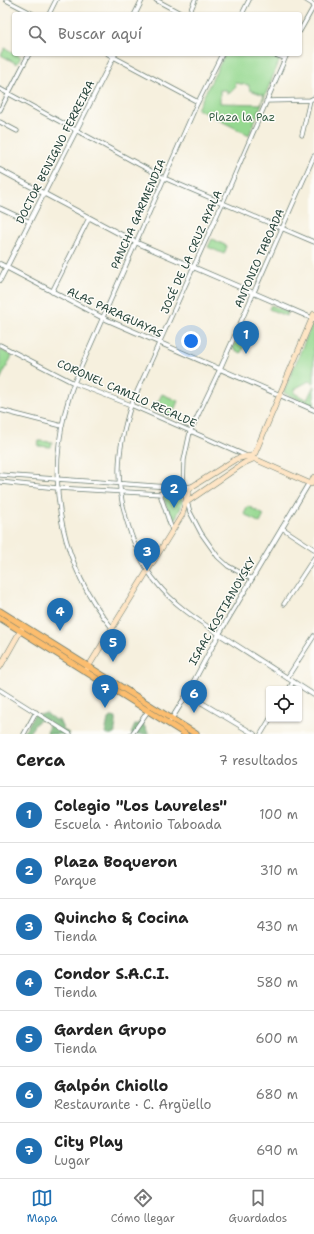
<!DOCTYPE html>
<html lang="es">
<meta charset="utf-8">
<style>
body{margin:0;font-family:"Shantell Sans",sans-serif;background:#f6f6f6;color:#222}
.controls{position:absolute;right:12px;bottom:12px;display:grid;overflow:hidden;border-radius:4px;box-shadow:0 1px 3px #0004}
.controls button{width:36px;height:36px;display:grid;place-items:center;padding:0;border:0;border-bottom:1px solid #e0e0e0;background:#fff;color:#222;font:20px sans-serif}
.you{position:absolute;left:191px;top:341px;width:14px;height:14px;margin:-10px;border:3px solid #fff;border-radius:50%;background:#1a73e8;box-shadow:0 0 0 6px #1a73e833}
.badge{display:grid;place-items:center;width:26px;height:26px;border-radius:50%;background:#1f6fb2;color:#fff;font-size:13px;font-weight:700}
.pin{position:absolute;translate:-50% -33px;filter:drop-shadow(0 1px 2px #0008)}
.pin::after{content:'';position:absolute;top:21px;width:14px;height:12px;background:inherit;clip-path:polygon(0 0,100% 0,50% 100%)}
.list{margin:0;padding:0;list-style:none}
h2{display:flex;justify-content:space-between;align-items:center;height:52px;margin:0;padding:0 16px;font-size:17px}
h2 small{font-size:13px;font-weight:400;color:#767676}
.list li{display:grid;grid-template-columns:26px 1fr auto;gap:12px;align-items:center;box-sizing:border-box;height:56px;padding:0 16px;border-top:1px solid #e0e0e0}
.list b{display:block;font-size:15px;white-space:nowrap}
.list p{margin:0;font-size:13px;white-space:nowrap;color:#767676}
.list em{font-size:13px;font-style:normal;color:#767676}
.icon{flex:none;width:22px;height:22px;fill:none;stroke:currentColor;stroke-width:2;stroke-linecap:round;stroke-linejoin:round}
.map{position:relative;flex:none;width:314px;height:734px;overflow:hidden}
.search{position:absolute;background:#fff;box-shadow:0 1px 3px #0004;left:12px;right:12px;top:12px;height:44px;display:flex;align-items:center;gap:10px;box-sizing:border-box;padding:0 14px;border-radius:4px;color:#767676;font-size:15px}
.sheet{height:444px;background:#fff}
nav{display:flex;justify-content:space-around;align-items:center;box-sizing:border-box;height:56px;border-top:1px solid #e0e0e0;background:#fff;font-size:11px;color:#767676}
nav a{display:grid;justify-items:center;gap:2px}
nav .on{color:#1f6fb2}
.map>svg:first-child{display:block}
</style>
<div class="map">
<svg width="314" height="734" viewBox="0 0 314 734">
<rect width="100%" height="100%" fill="#fdfcf7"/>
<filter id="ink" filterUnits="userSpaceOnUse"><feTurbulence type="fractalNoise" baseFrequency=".025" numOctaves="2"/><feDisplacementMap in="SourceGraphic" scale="8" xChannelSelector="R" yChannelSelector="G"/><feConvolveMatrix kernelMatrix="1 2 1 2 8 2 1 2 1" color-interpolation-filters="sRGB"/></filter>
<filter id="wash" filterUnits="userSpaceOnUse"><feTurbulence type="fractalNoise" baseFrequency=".012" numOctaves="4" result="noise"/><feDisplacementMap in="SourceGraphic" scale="16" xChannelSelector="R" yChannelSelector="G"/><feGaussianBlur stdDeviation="0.9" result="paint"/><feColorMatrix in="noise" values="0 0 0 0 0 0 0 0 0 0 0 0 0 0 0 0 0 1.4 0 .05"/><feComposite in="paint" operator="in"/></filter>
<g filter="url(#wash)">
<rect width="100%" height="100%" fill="#f6f0de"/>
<path fill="#95d890" stroke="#5a8a62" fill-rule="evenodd" d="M5 48 21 57 17 64 1 55Z
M225 54H264L280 59 249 135 197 109ZM235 83 249 85V87L250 90 264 95 261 104 220 103V90H227V94L230 93 236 87Z
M212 239 227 246 224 254 208 247Z
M271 305 288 312 286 316 269 309Z
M312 324H314V383L309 381 296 388 294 393 307 400 314 385V406L284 393V391Z
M239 334 247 337 241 353 233 349Z
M1 350 12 356 0 380V352Z
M162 394 178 401 171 418 154 410Z
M39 441 52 442 51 447 38 446Z
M168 489C191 490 181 510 173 522L163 496 164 492Z
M248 506 264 515 260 523 244 514Z"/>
<path fill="#78b87a" stroke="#4c7a57" d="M46 713 55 720H59L63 729 70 734H47L49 723 40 720 36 723 28 734H21L27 728 34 714 40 715Z
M112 717 116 718C117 724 114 729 115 734H105L108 719Z
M140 723 143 724 149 734H131L135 725Z"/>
</g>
<g filter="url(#ink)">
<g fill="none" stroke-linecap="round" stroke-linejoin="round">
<g stroke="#6a7c70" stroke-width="5">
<path id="minor" d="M6 0 33 14
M156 0 182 14
M306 0 314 5
M49 14 56 0
M189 14 195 0
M242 14 249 0
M300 31 314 6
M108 54 198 102
M272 54 285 58
M0 89 164 178 314 242
M266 101 310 100 314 98
M0 110 29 54
M0 122 17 131
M302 135 310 100
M0 208 30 222
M52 292 89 218
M0 345 74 383 131 405 247 456
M0 410 62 426
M0 475 183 488 192 486
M0 482 57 488 161 494
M166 487 161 494V497L172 530
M282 528 314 549
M252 579 228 566 218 557 201 533 190 512 183 488 184 460 190 432 220 369 314 156
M284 604 314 558
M112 628C62 566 46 489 65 412 68 402 70 392 74 383L196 106 222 54
M219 634C196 619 173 604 156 582 144 568 137 551 131 534 114 486 116 453 131 405L223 202 287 54
M287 678 314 636
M289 689 293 682
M0 690 70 734
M24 734 36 712
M132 734 148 711
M261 734 270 719"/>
</g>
<g stroke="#6a7c70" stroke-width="5.5">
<path id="tertiary" d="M135 14 142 0
M0 170 135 242 314 319
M0 264 103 318 314 410
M0 280 115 54
M219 634 314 695
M187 694 254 734
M171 720 187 694 219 634 309 483"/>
</g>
<g stroke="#6a7c70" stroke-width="6">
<path id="secondary" d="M250 457 255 453 314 314
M187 502 244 463 253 459
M0 667 22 628
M87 669 182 515 189 490 193 486 236 459 248 456 311 484 314 477"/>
</g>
<g stroke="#6a7c70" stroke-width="7">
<path id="trunk" d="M0 611 196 734
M0 618 185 734"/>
</g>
<use href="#minor" stroke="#fff" stroke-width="3.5"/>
<use href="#tertiary" stroke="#fff" stroke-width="4"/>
<use href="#secondary" stroke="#fee5c5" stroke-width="5"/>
<use href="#trunk" stroke="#fcbd6e" stroke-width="5.5"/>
</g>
</g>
<g text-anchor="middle" stroke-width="3" stroke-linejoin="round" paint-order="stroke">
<g font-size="11" fill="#3c644b" stroke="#fdfcf7">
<text x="242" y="121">Plaza la Paz</text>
</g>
<g font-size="11" fill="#1f3d34" stroke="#fdfcf7">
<text transform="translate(55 152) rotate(-63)" y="4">DOCTOR BENIGNO FERREIRA</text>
<text transform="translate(138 214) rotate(-66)" y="4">PANCHA GARMENDIA</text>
<text transform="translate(191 252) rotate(-66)" y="4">JOSÉ DE LA CRUZ AYALA</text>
<text transform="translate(259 258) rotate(-66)" y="4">ANTONIO TABOADA</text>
<text transform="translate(115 312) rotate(25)" y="4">ALAS PARAGUAYAS</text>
<text transform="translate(127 393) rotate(24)" y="4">CORONEL CAMILO RECALDE</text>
<text transform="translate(222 611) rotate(-60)" y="4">ISAAC KOSTIANOVSKY</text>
</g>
</g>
</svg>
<div class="controls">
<button><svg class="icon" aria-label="locate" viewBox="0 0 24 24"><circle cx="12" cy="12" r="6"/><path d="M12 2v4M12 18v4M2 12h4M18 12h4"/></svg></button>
</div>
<div class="you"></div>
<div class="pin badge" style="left:246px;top:354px">1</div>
<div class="pin badge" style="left:174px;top:508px">2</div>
<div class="pin badge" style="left:147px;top:571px">3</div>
<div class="pin badge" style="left:60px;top:631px">4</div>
<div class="pin badge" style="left:113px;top:662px">5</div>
<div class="pin badge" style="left:194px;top:713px">6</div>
<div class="pin badge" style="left:105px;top:708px">7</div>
<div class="search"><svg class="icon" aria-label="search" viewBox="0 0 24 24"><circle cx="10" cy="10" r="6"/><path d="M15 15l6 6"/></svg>Buscar aquí</div>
</div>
<section class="sheet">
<h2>Cerca<small>7 resultados</small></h2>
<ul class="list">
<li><span class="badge">1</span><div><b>Colegio &quot;Los Laureles&quot;</b><p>Escuela · Antonio Taboada</p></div><em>100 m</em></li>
<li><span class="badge">2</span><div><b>Plaza Boqueron</b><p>Parque</p></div><em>310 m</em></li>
<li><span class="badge">3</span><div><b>Quincho &amp; Cocina</b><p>Tienda</p></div><em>430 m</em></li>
<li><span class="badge">4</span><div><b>Condor S.A.C.I.</b><p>Tienda</p></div><em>580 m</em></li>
<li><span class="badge">5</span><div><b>Garden Grupo</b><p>Tienda</p></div><em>600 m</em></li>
<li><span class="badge">6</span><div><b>Galpón Chiollo</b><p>Restaurante · C. Argüello</p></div><em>680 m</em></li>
<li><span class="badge">7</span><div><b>City Play</b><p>Lugar</p></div><em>690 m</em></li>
</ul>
</section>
<nav>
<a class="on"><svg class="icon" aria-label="map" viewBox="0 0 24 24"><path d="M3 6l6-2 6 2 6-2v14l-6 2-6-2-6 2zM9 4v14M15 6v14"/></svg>Mapa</a>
<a><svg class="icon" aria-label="directions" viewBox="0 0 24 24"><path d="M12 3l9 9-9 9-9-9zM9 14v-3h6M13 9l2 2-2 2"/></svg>Cómo llegar</a>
<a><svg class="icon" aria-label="saved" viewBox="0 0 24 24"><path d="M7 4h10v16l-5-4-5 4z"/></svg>Guardados</a>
</nav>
